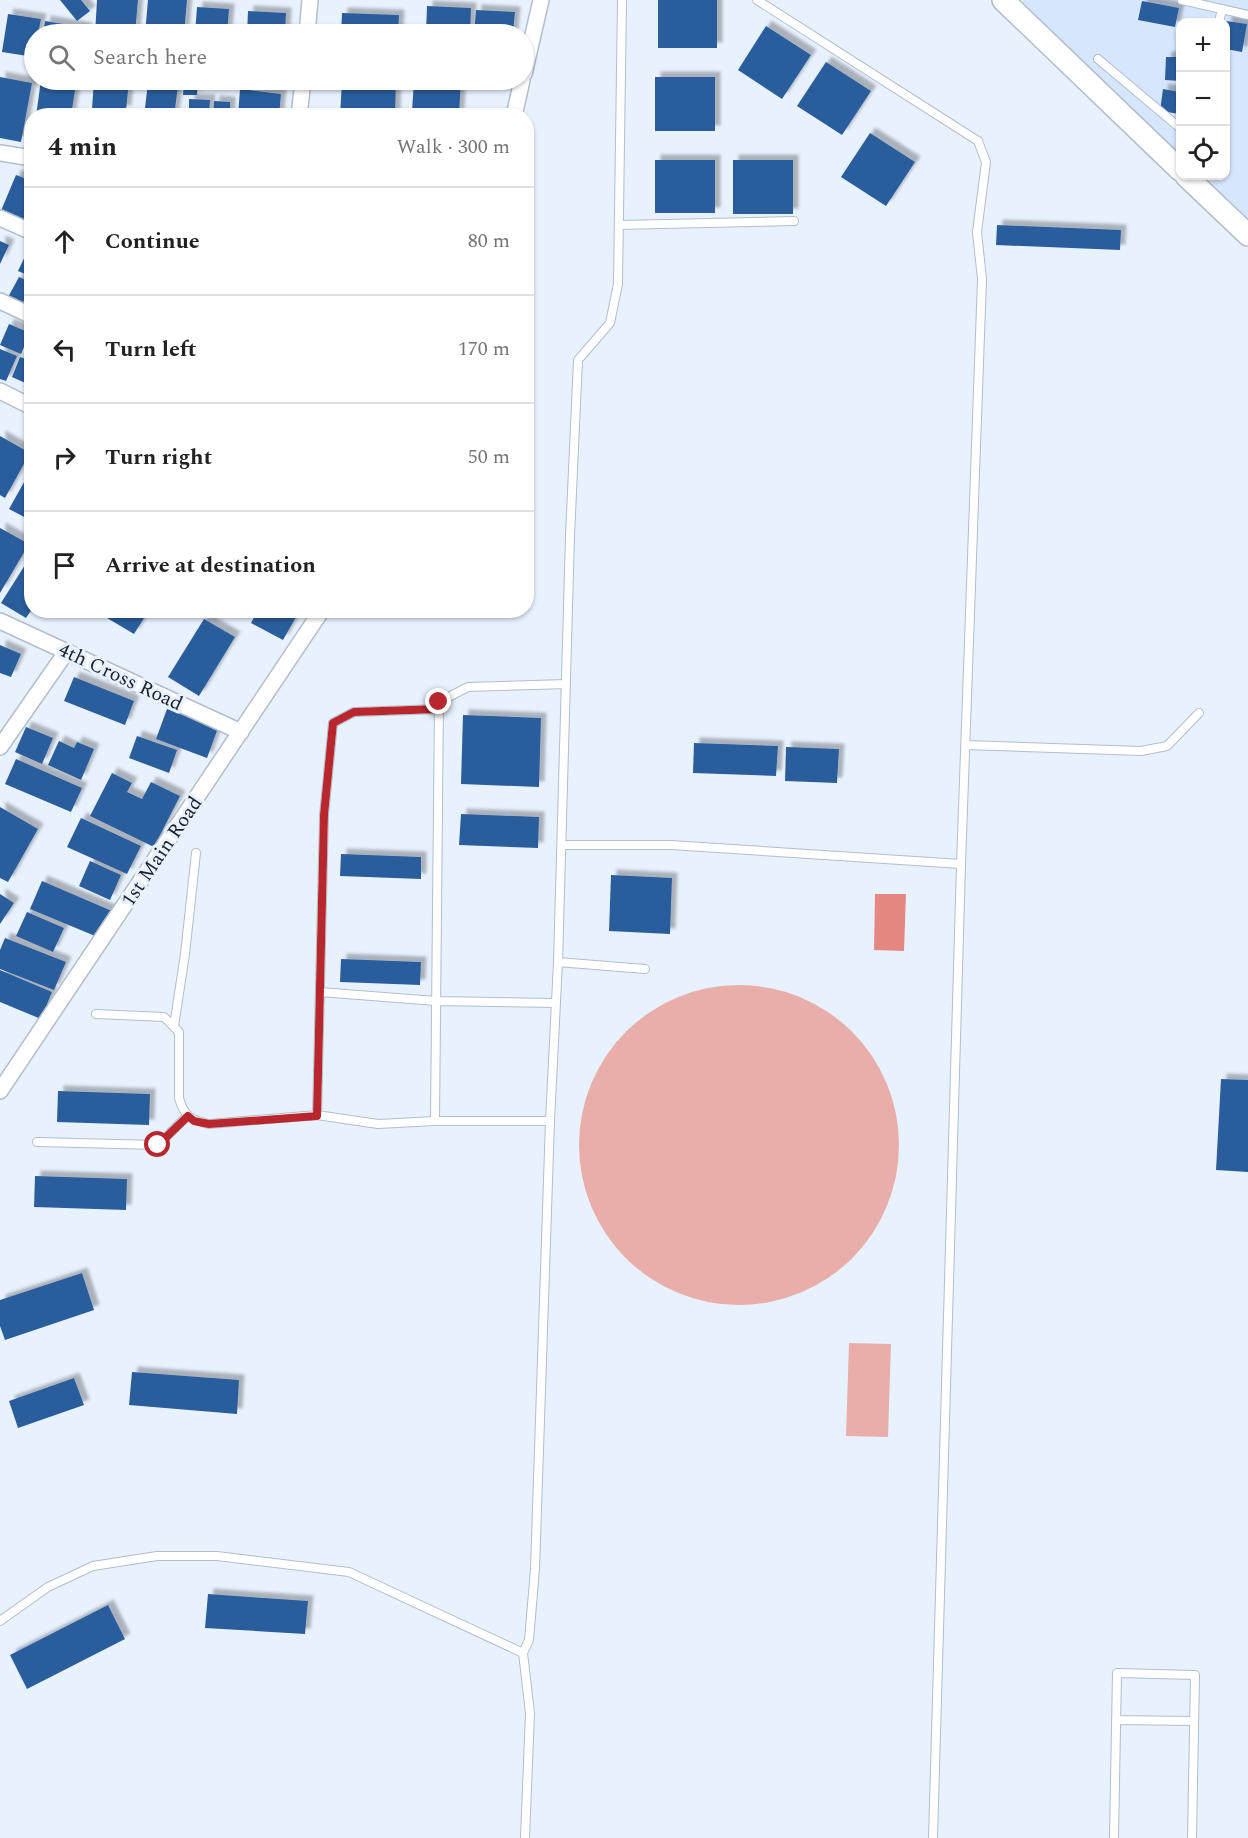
<!DOCTYPE html>
<meta charset="utf-8">
<style>
body{margin:0;font-family:Spectral,serif;background:#f6f6f6;color:#222}
.controls{position:absolute;right:18px;top:18px;display:grid;overflow:hidden;border-radius:12px;box-shadow:0 2px 4px #0004}
.controls button{width:54px;height:54px;display:grid;place-items:center;padding:0;border:0;border-bottom:2px solid #e0e0e0;background:#fff;color:#222;font:30px sans-serif}
.stop{position:absolute;width:18px;height:18px;margin:-14px;border:4px solid #b8272d;border-radius:50%;background:#fff}
.stop.end{background:#b8272d;border-color:#fff;box-shadow:0 2px 6px #0008}
.list{margin:0;padding:0;list-style:none}
h2{display:flex;justify-content:space-between;align-items:center;height:78px;margin:0;padding:0 24px;font-size:26px}
h2 small{font-size:20px;font-weight:400;color:#767676}
.list li{display:grid;grid-template-columns:39px 1fr auto;gap:18px;align-items:center;box-sizing:border-box;height:108px;padding:0 24px;border-top:2px solid #e0e0e0}
.list b{display:block;font-size:22px;white-space:nowrap}
.list em{font-size:20px;font-style:normal;color:#767676}
.icon{flex:none;width:33px;height:33px;fill:none;stroke:currentColor;stroke-width:2;stroke-linecap:round;stroke-linejoin:round}
.map{position:relative;flex:none;width:1248px;height:1838px;overflow:hidden}
.search{position:absolute;background:#fff;box-shadow:0 2px 4px #0004;left:24px;top:24px;width:510px;height:66px;display:flex;align-items:center;gap:15px;box-sizing:border-box;padding:0 21px;border-radius:33px;color:#767676;font-size:22px}
.panel{position:absolute;background:#fff;box-shadow:0 2px 4px #0004;left:24px;top:108px;width:510px;height:510px;border-radius:24px}
.map>svg:first-child{display:block}
</style>
<div class="map">
<svg width="1248" height="1838" viewBox="0 0 1248 1838">
<defs>
<filter id="shadow"><feDropShadow dx="5.5" dy="-5.5" stdDeviation="1.5" flood-color="#0004"/></filter>
</defs>
<rect width="100%" height="100%" fill="#e8f2fe"/>
<path fill="#d6e6fc" d="M1023 0H1248V219L1203 176H1226V22H1180V154L1022 3Z"/>
<path fill="#e9aea9" d="M579 1145a160 160 0 1 1 320 0a160 160 0 1 1-320 0Z
M849 1343 891 1344 888 1437 846 1436Z"/>
<path fill="#e68882" d="M875 894H906L904 951 874 950Z"/>
<path fill="#2c5d9c" filter="url(#shadow)" d="M60 0H81L90 11 77 21Z
M97 0H138L135 34H95Z
M148 0H187L184 34H145Z
M658 0H717V48H658Z
M1142 1 1179 8 1175 27 1138 20Z
M427 6 471 8 470 34H426Z
M197 7 229 9 227 34H195Z
M476 10 515 12 513 34H474Z
M248 11 286 13 285 34H247Z
M342 13 399 15 398 34H341Z
M8 14 41 19 38 34H34V57L2 52Z
M45 21 87 28 85 34H43Z
M1226 21 1247 24 1242 52 1226 49Z
M766 26 811 55 782 99 738 70Z
M1166 57H1180V81L1165 80Z
M826 62 871 91 842 135 797 106Z
M0 77 32 83 21 142 0 138Z
M655 77H715V131H655Z
M41 80 76 84 71 116H36Z
M94 80H129L126 111 92 109Z
M184 80H198L197 95H183Z
M237 80H270V86L237 84Z
M342 80H396L395 116H340Z
M414 80H461L459 115 412 112Z
M148 83 178 87 174 116H144Z
M240 89 281 94 279 116H238Z
M1163 89 1180 92V114L1160 111Z
M189 99 210 100 209 116H189Z
M214 101 230 102V116H213Z
M870 133 915 162 886 206 841 177Z
M655 160H715V213H655Z
M733 160H793V214H733Z
M16 175 32 181V226L0 213Z
M997 225 1121 230 1120 250 996 245Z
M0 241 9 245 0 264Z
M28 250 32 252V277L18 271Z
M19 277 32 283 21 307 7 299Z
M9 324 30 333 21 354 0 345Z
M0 349 17 356 6 381 0 379Z
M20 357 32 361V386L12 377Z
M0 436 30 453 5 498 0 495Z
M32 468V521L9 509Z
M0 528 29 544 0 593Z
M32 554V609L26 618 1 603Z
M104 610H149L134 634 102 615Z
M258 610H300L283 640 251 623Z
M204 619 235 637 199 696 168 677Z
M0 645 21 654 11 677 0 673Z
M74 677 134 701 125 725 64 701Z
M167 709 218 728 207 758 156 739Z
M463 715 541 718 539 787 461 784Z
M26 727 53 738 42 764 15 752Z
M137 736 177 750 169 773 129 758Z
M59 741 74 748 77 742 94 749 81 780 48 765Z
M694 743 778 746 776 776 693 773Z
M786 747 839 749 837 783 785 781Z
M16 759 82 788 71 812 5 784Z
M112 773 132 783 127 792 142 799 151 782 180 796 154 847 90 816Z
M0 807 38 829 8 882 0 878Z
M461 814 539 817 538 848 459 845Z
M81 818 141 846 127 874 67 847Z
M341 854 421 857V879L340 876Z
M90 861 121 875 110 900 79 886Z
M611 875 672 878 670 934 609 931Z
M42 881 112 911 100 938 30 909Z
M0 894 14 903 0 924Z
M27 912 64 928 53 952 16 936Z
M5 938 66 962 54 990 0 969V950Z
M341 959 421 962 420 985 340 982Z
M0 970 52 992 41 1019 0 1002Z
M1221 1079 1248 1080V1172L1216 1170Z
M58 1091 150 1094 149 1125 57 1122Z
M35 1176 127 1179 126 1210 34 1207Z
M82 1273 94 1310 5 1340 0 1326V1300Z
M132 1372 239 1380 237 1414 129 1405Z
M74 1378 84 1405 18 1428 9 1401Z
M208 1594 308 1601 305 1634 205 1628Z
M108 1605 125 1639 27 1689 10 1655Z"/>
<g fill="none" stroke-linecap="round" stroke-linejoin="round">
<g stroke="#b2becc" stroke-width="10">
<path id="lane" d="M757 0 978 141 986 162 977 232 982 279 961 864 933 1838
M1182 0 1248 15
M1219 22 1222 9
M1098 59 1180 128
M619 225 794 221
M966 745 1141 751 1167 746 1199 713
M562 845H671L961 864
M558 962 645 969
M320 992 436 1001 556 1003
M96 1014 164 1017 179 1032V1098C184 1117 192 1120 209 1124L317 1115 378 1124 435 1121H550L535 1569 529 1640 523 1653 530 1713 525 1838
M174 1026 185 954 196 853
M317 1115 324 815 333 723 354 712 439 709
M435 1121 439 702 468 687 566 684
M550 1121 558 962 570 536 578 360 610 323 618 284 622 0
M37 1142 158 1145 188 1115
M0 1621 48 1587 93 1566 157 1556H217L349 1572 523 1653
M1116 1720 1193 1721
M1114 1838 1117 1673 1195 1675 1192 1838"/>
</g>
<g stroke="#b2becc" stroke-width="18">
<path id="street" d="M307 34 310 0
M524 74 541 0
M299 116 303 80
M514 116 522 80
M0 153 32 158
M0 218 32 232
M0 301 32 316
M0 391 32 407
M0 621 241 732
M0 747 67 651
M0 1091 322 610"/>
</g>
<g stroke="#b2becc" stroke-width="24">
<path id="secondary" d="M1003 0 1180 170
M1186 176 1248 235"/>
</g>
<use href="#lane" stroke="#fff" stroke-width="8"/>
<use href="#street" stroke="#fff" stroke-width="15"/>
<use href="#secondary" stroke="#fff" stroke-width="21"/>
</g>
<g fill="none" stroke-linecap="round" stroke-linejoin="round">
<path stroke="#b8272d" stroke-width="8" d="M158 1145 188 1116 194 1121 209 1124 317 1116 324 815 333 723 354 712 439 709V702"/>
</g>
<g text-anchor="middle" stroke-width="6" stroke-linejoin="round" paint-order="stroke">
<g font-size="20" fill="#1c2026" stroke="#e8f2fe">
<text transform="translate(121 676) rotate(25)" y="7">4th Cross Road</text>
<text transform="translate(161 851) rotate(-56)" y="7">1st Main Road</text>
</g>
</g>
</svg>
<div class="controls">
<button>+</button>
<button>−</button>
<button><svg class="icon" aria-label="locate" viewBox="0 0 24 24"><circle cx="12" cy="12" r="6"/><path d="M12 2v4M12 18v4M2 12h4M18 12h4"/></svg></button>
</div>
<div class="stop" style="left:158px;top:1145px"></div>
<div class="stop end" style="left:439px;top:702px"></div>
<div class="search"><svg class="icon" aria-label="search" viewBox="0 0 24 24"><circle cx="10" cy="10" r="6"/><path d="M15 15l6 6"/></svg>Search here</div>
<section class="panel">
<h2>4 min<small>Walk · 300 m</small></h2>
<ul class="list">
<li><svg class="icon" aria-label="ahead" viewBox="0 0 24 24"><path d="M12 20V5M6 11l6-6 6 6"/></svg><div><b>Continue</b></div><em>80 m</em></li>
<li><svg class="icon" aria-label="left" viewBox="0 0 24 24"><path d="M17 20v-9H6M10 6l-5 5 5 5"/></svg><div><b>Turn left</b></div><em>170 m</em></li>
<li><svg class="icon" aria-label="right" viewBox="0 0 24 24"><path d="M7 20v-9h11M14 6l5 5-5 5"/></svg><div><b>Turn right</b></div><em>50 m</em></li>
<li><svg class="icon" aria-label="arrive" viewBox="0 0 24 24"><path d="M6 21V4h12l-3 4 3 4H6"/></svg><div><b>Arrive at destination</b></div></li>
</ul>
</section>
</div>
